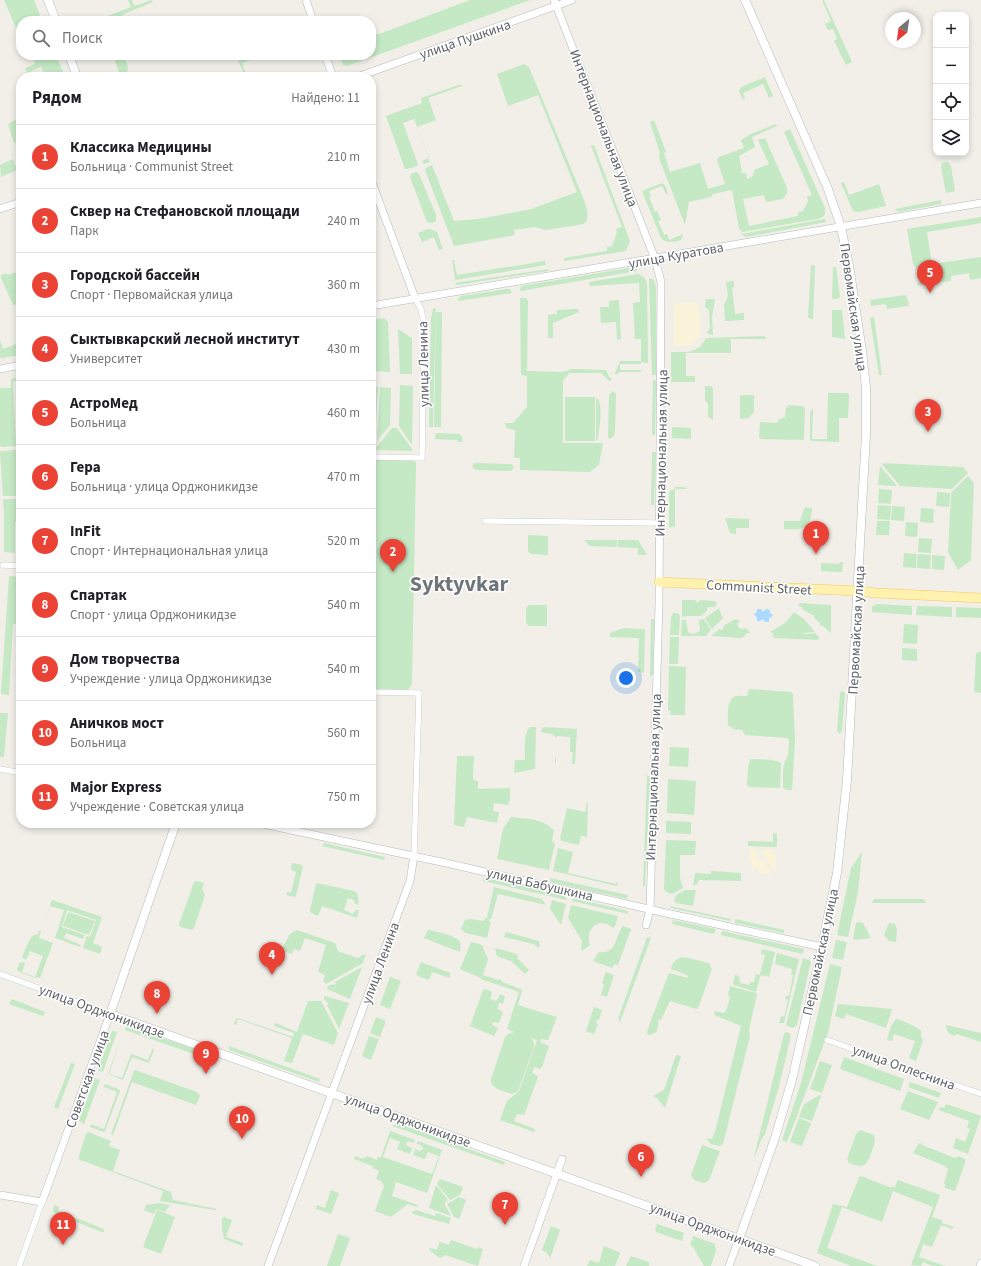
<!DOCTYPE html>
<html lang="ru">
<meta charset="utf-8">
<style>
body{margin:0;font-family:"Source Sans 3",sans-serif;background:#f2f2f2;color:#202124}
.controls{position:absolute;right:12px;top:12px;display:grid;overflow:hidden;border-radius:8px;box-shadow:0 2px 6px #0003}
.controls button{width:36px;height:36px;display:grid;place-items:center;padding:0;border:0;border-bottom:1px solid #e0e0e0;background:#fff;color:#202124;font:20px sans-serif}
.compass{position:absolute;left:885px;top:12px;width:36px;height:36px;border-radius:50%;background:#fff;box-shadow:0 2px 6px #0003;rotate:209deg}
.you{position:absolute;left:626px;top:678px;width:14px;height:14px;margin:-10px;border:3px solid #fff;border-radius:50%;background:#1a73e8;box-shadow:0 0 0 6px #1a73e833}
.badge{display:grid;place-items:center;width:26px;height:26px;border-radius:50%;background:#ea4335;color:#fff;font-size:13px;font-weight:700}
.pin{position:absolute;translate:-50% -33px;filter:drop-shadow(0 1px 2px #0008)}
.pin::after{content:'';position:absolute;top:21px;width:14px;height:12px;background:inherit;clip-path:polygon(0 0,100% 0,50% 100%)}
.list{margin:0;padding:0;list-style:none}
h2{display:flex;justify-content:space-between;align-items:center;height:52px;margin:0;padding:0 16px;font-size:17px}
h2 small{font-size:13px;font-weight:400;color:#757577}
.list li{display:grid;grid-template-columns:26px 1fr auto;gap:12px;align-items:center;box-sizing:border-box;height:64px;padding:0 16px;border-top:1px solid #e0e0e0}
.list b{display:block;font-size:15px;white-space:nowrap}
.list p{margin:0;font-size:13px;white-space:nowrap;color:#757577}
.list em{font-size:13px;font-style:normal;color:#757577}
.icon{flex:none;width:22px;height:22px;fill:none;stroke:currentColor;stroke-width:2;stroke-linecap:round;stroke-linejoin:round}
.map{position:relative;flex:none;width:981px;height:1266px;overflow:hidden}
.search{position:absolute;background:#fff;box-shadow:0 2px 6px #0003;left:16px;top:16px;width:360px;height:44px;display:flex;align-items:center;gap:10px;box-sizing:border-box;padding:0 14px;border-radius:16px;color:#757577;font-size:15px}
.panel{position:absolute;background:#fff;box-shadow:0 2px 6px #0003;left:16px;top:72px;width:360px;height:756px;border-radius:16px}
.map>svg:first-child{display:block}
</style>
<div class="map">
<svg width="981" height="1266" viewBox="0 0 981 1266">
<rect width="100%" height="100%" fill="#f1efe8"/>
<path fill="#c5e8c5" d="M4 0H34L42 21H21V40Z
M128 0H132L134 6 152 0 153 2 124 14 122 16 121 21H106L105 17 131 7Z
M470 0H530L347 66 343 65 340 55H371V37Z
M822 0H824L852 62 846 65 834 41 837 39 833 29 828 30 825 24 831 21Z
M37 55H56L65 77 46 76 41 67 27 73 25 68 35 64 33 57Z
M113 55H124L128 67 127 74 122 76 120 75Z
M236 55H267L242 63 247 77H239L238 74 243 72Z
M524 64 529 67 582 195C585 204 592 215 584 224L546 230 535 227 514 230 515 235 454 246 425 170 426 168 432 165 454 221 479 219 531 209 577 192 538 95 508 106 497 74Z
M765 77 773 96 769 98 763 84 743 93 745 98 743 100 739 91 741 87Z
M461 84 462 86 428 98 436 120 417 127 430 162 424 164 422 161 429 158 414 119 403 123 418 164 417 166 407 169H405L386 116 422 103 421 98Z
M17 119H21V140L14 143 8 124Z
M654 120 666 152 664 153 670 172 700 163 708 189 725 184 717 160 719 157 744 148 741 140 751 134 776 124 777 126 752 137 755 147 739 156 742 173H746L747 179 753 176 754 170 769 164 758 140 765 138 787 188V193L783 199 766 202 764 195 743 199 749 226 798 216V212L803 211 808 201 807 196 812 195 784 132 790 129 825 208C826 215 824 217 818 219L742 232 739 228 732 190 713 194 711 197 689 202 685 225 659 158 660 153 650 122Z
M594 145 630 241 626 251 564 261V258L607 251V247L612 246 617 232 616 229 622 227 591 146Z
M13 159 17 170 1 177 0 165Z
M946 162H948L951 166 955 191 946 193 941 167 942 163Z
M416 172 419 174 436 215V221C434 223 430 223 427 222L410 177 411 174Z
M844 182 849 195 879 184 886 206 858 212 853 211 841 183Z
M662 183 665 185 668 193 666 194 662 186 649 191 651 196 649 197 655 212 657 211 661 220 658 221 664 235 667 234 669 240 683 234 681 240C673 242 667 244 661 238L642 191Z
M941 200V204L898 212 895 209Z
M981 217V223L927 232 932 264 981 257V278L970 280 969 273 951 276V281L917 285 920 280 919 273 913 264 907 229Z
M825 219 826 222 746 237 741 234Z
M428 229 432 230 437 232 443 249 439 250 434 237 422 242 418 233Z
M452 260H454L457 275 545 261 546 265 455 280Z
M813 265 815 266 813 319H810L808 317 811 266Z
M634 267 637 268V271L520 291 521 286Z
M833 267H836L840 297 837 299H832Z
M549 269 548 271 457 285 455 283Z
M21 271V304L13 305 1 278V275L6 273 7 275Z
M638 274 644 277 647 283 648 363 641 362V364H620V370H641V372H620L616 375 615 373 620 361H641V339H635L633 303 640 302 639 283 590 286 589 282Z
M649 278 654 280 656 287V375H652Z
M734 281V287L732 288 735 314 744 313V320L725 321 724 305 728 296 726 282Z
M507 289H510L512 293 458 301V299L461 296Z
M906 295 909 304 908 306 887 309 886 304 871 306 870 300Z
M520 298H526L528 301 527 371 563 372 571 369 606 370 609 377 612 379 611 381H609L601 373H569L563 381V443H603L599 465 590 472 520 470V458H514L515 430 506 428 505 423H513L527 407V376L521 375Z
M706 299H715L712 317 713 335 709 334 707 332 710 328 709 310 705 307Z
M619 300 621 339 617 340 616 322 601 323 600 307H609V301Z
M436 308 433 427H429L431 318 433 309Z
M578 309 579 312 553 323V338H548V315L557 314V310Z
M832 310H842L845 339 832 337Z
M436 312H442L441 427H434Z
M874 317 882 375H879L870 318Z
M384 318 388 322 390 372 376 371 371 369V320Z
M398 329 412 338V374H400Z
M765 336 766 339H731V353H686V376H695V382H671V352C688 352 697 354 706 338Z
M0 340 3 349 16 344 20 355 2 358 0 357Z
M371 372 375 373V387H378L375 443 371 448Z
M21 377V380L14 381 13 382 16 446 2 447 0 446V388H11V379Z
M653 380H655L656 382 655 435H652Z
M400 385 413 386 412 445 399 426Z
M705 386H711L713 388V420L708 417V404L705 400Z
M380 387 391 388 390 425 377 441Z
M613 391 616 394 615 430 614 436 609 439 608 436 609 395Z
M828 393H847L849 395 848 418H839V442L811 441 810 439V412L813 408 812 439H827Z
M740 395H754V412L749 418 740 419Z
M565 397H595V441H565Z
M597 398C604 406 599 428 598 439L596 440V399Z
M789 405 802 406 805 408 804 439 803 440 761 439 759 437 760 422 777 423 778 420 785 417 786 408Z
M672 427 691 428V439L672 438Z
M392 428H397L412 449V451L374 450Z
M436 433 460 434 462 437 463 442H458L457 440 435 439Z
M16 450 18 496H3L0 452 2 451Z
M652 452H656L654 505H651Z
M371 460H411L416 462V465L412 684 408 690 371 689Z
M475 463 511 464 514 467 511 471 476 470 472 467 473 465Z
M881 463 963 467 968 473 952 489 900 486Z
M880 466 897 486 878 485Z
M968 476 974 483 971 560 958 570 948 552 951 493Z
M675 487H685L687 489H675V527H669V493L671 490 675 489Z
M879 489 892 490 891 504 878 503Z
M937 492 950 493 949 507 936 506Z
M3 499H18V519H21V522H15V553L4 552V513Z
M878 505 891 506 890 520 877 519Z
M892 506 905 507 904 521 891 520Z
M805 507 812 508C811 529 803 530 784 529V521H800Z
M921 508 934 509 933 523 920 522Z
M725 518 749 519V528H736V534L730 533Z
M877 521H890L889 535H876Z
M906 522 918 523 917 537 905 536Z
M528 535 548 536V555L531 554 528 551Z
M919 538 932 539 931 553 918 552Z
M584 540H617L616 547 590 546Z
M618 540H638L647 555H638V548L617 547Z
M904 553 917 554 916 568 903 567Z
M918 554 931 555 930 569 917 568Z
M932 555 945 556 944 570 932 569Z
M840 562H843L842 572 821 571V563L839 564Z
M9 576 21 577V624H13L9 695 1 694Z
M682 600H695L698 603 700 600 715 601 717 603 715 607H708L707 609V611L701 616H686L682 617Z
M800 603 831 605V633L823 626H820V623L814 618 815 615H812L802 609V607L798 606Z
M876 604 912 606V615L872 612V607Z
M529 605H547V626H529L526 623V608Z
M917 606 952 607V617L916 615Z
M956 607 981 608V618L956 617Z
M719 608 720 612 723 618 712 629 705 618Z
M794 612 805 620 815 632 801 633 807 634 815 633 819 637V640L775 638 773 637 774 634 770 632 785 623Z
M673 613H678L680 616 679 635H670L671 617Z
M651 619H654L653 674 650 677Z
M704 619 711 629 706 636H681L682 620H686L688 632C692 635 697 634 700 630L699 620Z
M735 619 740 621 737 624 739 628 742 629 746 628 750 633H746V635L741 638 711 636 719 629 723 630V626Z
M904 624 918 625 917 644 903 643Z
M624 628 642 629 645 630 644 673 638 672 639 638 610 637V633Z
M670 637H679L678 664H669Z
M902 648 917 649V661L902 660Z
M978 652H981V693L974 692 976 654Z
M669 666 686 667 685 715H670L671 711H668Z
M749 689 791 692 793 694 795 740 792 790H787L783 788V769L785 761 788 756 789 740 787 738 745 735 742 730 733 729 728 725C728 718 726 702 734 697 737 695 743 696 747 696Z
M842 691 845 693 842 731 840 734 837 731 840 693Z
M0 713H8L4 757H0Z
M530 727H536L535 769 514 773 515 760H525C525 751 523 733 530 727Z
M543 727 577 729 575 764 556 763H555V758L556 757V763L572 764 573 752H570V737L557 736V738L552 734 541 732Z
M670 747 689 748 688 767 669 766Z
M457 756H474L473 778 474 780 478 781V789L510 788V799L508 805 494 803 493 811 499 812 497 823 467 817 464 827 454 825Z
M750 759C760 760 773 758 781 763L780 788 749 787 747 785 748 767Z
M647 775 650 777 645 886H643Z
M668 779 696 781 694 815 667 813Z
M587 802 588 803 587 837 581 836 579 845 562 841 560 838 567 808 585 812Z
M511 817C528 819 541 818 554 830L552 841 555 844 549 870 497 859 503 829Z
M666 821 691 822V834L666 833Z
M773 833H777V847L748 846V841L773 842Z
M666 840 696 841 695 855H680V878L683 888 672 894 666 892 664 889Z
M324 843 385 857 384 860 322 846Z
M558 848 573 852 568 873 616 884 617 882H618L617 886 553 871Z
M862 852 858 892 848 937 837 935 851 868Z
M292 863 302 865 303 866 296 896 294 897 286 895 287 892 291 893 296 872 291 870Z
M711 871 741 873V881L699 880 697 884 693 886 695 873 711 874Z
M484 877 565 896 567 900 483 881Z
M550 878 628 895 627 899 550 882Z
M197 881 204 883 202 889 205 895 194 928 192 930 180 927 179 924 194 882Z
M317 883 354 891C359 894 359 900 358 905L354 903V900L348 898 344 910 353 914 356 910H359L357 918 322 906 318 916 311 913 310 910 316 884Z
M494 887 542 899 546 905 498 894 491 919H490L489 922H491L487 938 466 933 461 929 465 920 470 919 484 921 485 918H487Z
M685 890H696L693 906 676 903 674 901 676 895Z
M573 898 628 911V914L572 901Z
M874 899H923L925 901 926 903H872Z
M52 900 102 917 93 943 102 947 100 954 83 948 87 936 90 937 96 920 67 910 62 927 85 935 83 939 66 933 64 938 81 945 80 947 55 938 64 910 50 906 42 926Z
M552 900 566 904 561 925 550 909Z
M571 905 618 916 615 926 613 928C600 915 584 929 590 945L582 951 581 948 582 941 568 918Z
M670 906 731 919 730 921 671 908Z
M68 912 95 921 89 935 63 926Z
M735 919 784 930V933L735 923Z
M673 920 716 929 714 934 672 924Z
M858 922 863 923 871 938 856 940 853 939 856 923Z
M889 923 895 924 897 929 896 942 889 941 884 935Z
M623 926 631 929 618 965 614 964 612 968 593 961 599 952C617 955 615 936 623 926Z
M297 930 335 943 338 951 358 958 362 955 366 954 363 963 326 984 323 981 325 975 318 972 326 945 305 938 300 951 294 949 292 954 281 950 290 934Z
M428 930C434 931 458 936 460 942 461 945 460 949 460 952L424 938Z
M39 931H41L39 938 53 943 40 978 37 977 35 978 20 972 17 970 20 962 25 963 22 972 35 977 43 956 30 951 26 960 22 957 30 939 32 936 38 934Z
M722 931 804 949 803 954 721 935Z
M506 932 539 941 540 946 538 948 534 944 504 937Z
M647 937 651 938 620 1022 618 1019Z
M836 940 847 942 843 960 832 958Z
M471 942 482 945 488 959 483 975 498 980 501 979 502 982 521 989 522 991 518 1005 557 1017 548 1040 541 1039 540 1042 549 1046 542 1067 540 1069 534 1067 532 1073 538 1076V1077L525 1113 524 1115 517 1114 514 1121 535 1129 534 1132 500 1120 507 1101 519 1091 537 1040 531 1038 534 1043V1047L518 1091 512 1094C503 1091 490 1089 491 1079L505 1037 508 1034 514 1032 507 1029 519 992 481 979V978L462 970 460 969Z
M495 948 517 954 518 959 529 970 525 974 511 961 497 956Z
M762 949 775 952 769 977 762 975 760 977 756 992 734 985 733 983 735 975 739 976 740 983 749 985 751 982H754L756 974 760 975 765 955 761 954Z
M777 953 799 959 784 1023H779L781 1016 784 1017 788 1000 785 999 786 996H789L793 975H791L792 969 775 964Z
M683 957 709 963 712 969 699 1006 697 1009 670 1001 661 1020 659 1019C657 1027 661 1033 648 1035L647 1033V1031L669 973 688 978 687 975 671 969C672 963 676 958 683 957Z
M803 958 811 961 797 1025 793 1028 786 1025Z
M421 962 450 973V978L432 972 429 980 418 976 416 974Z
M830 964 842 967 828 1033 787 1142 782 1140 801 1083Z
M362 967 350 999 327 989 328 986 332 984 333 985 336 984 335 982Z
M606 972 614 975 607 997 601 995 604 984 602 983Z
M390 977 401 981 390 1009 380 1005Z
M730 986 756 993 757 994 749 1030 750 1036 723 1144 719 1146 711 1144 707 1140 708 1138 712 1139 714 1133 715 1132 741 1026 717 1016 714 1014 715 1011 723 1013 726 1011 730 998 728 994Z
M485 989 492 992 490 999 497 1001 500 994 505 996 503 1004 499 1003 497 1009 502 1011 503 1013 499 1023 493 1022 492 1025 498 1028 494 1036 470 1026 483 990Z
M324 996 349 1003 339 1029 327 1005 329 1004 324 999Z
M12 999 45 1012 43 1016 9 1004Z
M308 1001H321L338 1033 334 1045 303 1034 292 1063 284 1061 292 1038 238 1019 236 1025 234 1024 236 1019 238 1018 293 1037 294 1033 274 1026 275 1023 297 1032Z
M838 1004 892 1009 886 1028 846 1014 844 1019 835 1016Z
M594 1007 602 1010 599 1020 597 1019 596 1023 598 1024 594 1034 586 1031Z
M376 1017 386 1021 380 1037 370 1033Z
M896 1019C900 1019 917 1027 920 1030 922 1032 921 1033 921 1036L923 1040 916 1061 909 1058 915 1041 894 1034 892 1041 887 1040 891 1026Z
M126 1025 213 1056 214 1061 125 1030Z
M946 1025 981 1033V1042L957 1034 954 1036 950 1034 947 1031Z
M112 1031 117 1032 103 1072 98 1070Z
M786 1032 789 1033 791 1036 778 1090 765 1134 761 1140 755 1156 754 1157 784 1034Z
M122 1035 109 1074 122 1078 131 1054 148 1060 153 1048 154 1050 149 1063 132 1057 123 1080 108 1074Z
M369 1036 379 1039 371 1060 362 1056Z
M229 1046 320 1079 319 1082 229 1050Z
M676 1055 681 1056 665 1108 657 1098 653 1096 664 1090Z
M844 1057 904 1079 900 1091 840 1069Z
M820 1061 832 1065 822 1093 810 1089Z
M71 1063 75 1064 58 1109 54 1107Z
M135 1070 197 1092 200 1096 196 1105 132 1082 113 1135 111 1134 134 1071Z
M95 1078 100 1080 84 1124 79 1121Z
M910 1082 941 1093 939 1098 908 1087Z
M105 1084 118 1089 120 1091 105 1131 104 1132 90 1127 91 1124 104 1129 117 1092 104 1087Z
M908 1091 938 1102 929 1120 900 1109Z
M820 1095 821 1096 812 1121 799 1117 804 1104Z
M946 1104 981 1116 968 1154 953 1148 956 1138 965 1142 970 1129 967 1128 969 1121 939 1110 940 1107 944 1108Z
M799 1118 811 1123 802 1146 790 1142Z
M397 1123 505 1162 504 1165 392 1126Z
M860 1130 874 1135C876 1141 874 1145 872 1151 867 1166 864 1169 849 1163L847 1159 856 1134Z
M390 1131 415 1140 413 1143 408 1141 406 1143 407 1146 412 1148 410 1154 397 1149 400 1142 390 1138 383 1157 432 1174 439 1156 428 1152 425 1159 413 1155 415 1149 420 1151 423 1149 422 1146 417 1144 418 1141 442 1150 427 1193 396 1182 392 1196 418 1205 417 1207 408 1204 391 1217 375 1211 384 1186 381 1181 376 1179 379 1171 373 1168V1166L354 1159 355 1156 363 1159 367 1156 377 1160 378 1157H381Z
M88 1132 111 1141 109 1146 120 1150 113 1171 171 1192 173 1200 217 1209 215 1210 160 1201 163 1191 78 1159 86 1134Z
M919 1143 922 1144V1145L955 1158 959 1156 965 1159V1163L955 1191 945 1188V1184H944L948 1169 945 1166 913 1153Z
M702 1145 720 1151 709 1180 704 1183 694 1180 691 1175Z
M861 1176 889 1187H895L898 1180 940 1195 932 1217 942 1220V1223L954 1227 952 1229 941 1225 932 1247 923 1244 919 1257 945 1266H933L923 1262 921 1266 911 1265 933 1207 893 1191 882 1222 842 1207 827 1248 877 1266H851L817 1253 833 1204 847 1207 859 1177Z
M440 1179 463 1187 460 1195 450 1200 437 1184Z
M436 1185 448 1200 445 1202V1205L451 1216 429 1208Z
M331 1190 339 1193 331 1214 316 1209 317 1205 325 1208Z
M459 1197 466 1200 459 1219 454 1217 447 1204Z
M159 1203 170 1205 165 1212 156 1209 154 1214 144 1210 146 1205Z
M54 1205 59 1207 58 1211 104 1229V1232H102L56 1214 53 1211Z
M157 1210 175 1217 161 1254 143 1247Z
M416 1210 435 1216 436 1213 451 1218 449 1224 413 1214 412 1212Z
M224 1217 232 1220 226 1237 243 1243 242 1246 224 1239 222 1228V1218Z
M657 1224 684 1233 682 1241 656 1232 655 1230Z
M551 1226 560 1230 550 1258 546 1251 545 1252 542 1250Z
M338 1234 350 1238 340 1266H327Z
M693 1236 715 1244 716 1251 711 1266H704L693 1247 690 1245Z
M451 1240 477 1249 478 1247 483 1249 478 1266 445 1255 440 1258 429 1250 430 1248 437 1250 439 1243 440 1242 449 1245Z
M604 1246 619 1252 620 1254 615 1266H587L590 1260 599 1263Z
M631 1256 649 1262V1266H626Z"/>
<path fill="#fbf3d9" d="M696 302C701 308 701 330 699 338L690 346H674V306L675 304Z
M750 849 756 850 759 854 756 859 763 860 772 874 757 873 760 868 757 866 752 872V862H750Z
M760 850H775C774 859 778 862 774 872Z"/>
<path fill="#aadaff" d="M757 609H761L763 612 766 609 770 610V613L772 614 773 616 769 618V622H765L763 619 760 621H757V618L754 614 757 612Z"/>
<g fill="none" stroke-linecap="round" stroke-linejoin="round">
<g stroke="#b5b8bc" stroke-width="6">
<path id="minor" d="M371 457 422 458 424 324 421 309 415 298
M485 521 659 523
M3 565 21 566
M371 692 419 693 414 856
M0 769 21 773
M0 974 110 1014
M827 1040 981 1094
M19 1266 42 1202"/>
</g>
<g stroke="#b5b8bc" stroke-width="8">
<path id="tertiary" d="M306 0 313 21
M554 0 655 259 661 282 659 604 650 909 646 925
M325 55 333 77
M357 77 572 0
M371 180 415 298
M0 209 21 202
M371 306 981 203
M0 369 21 365
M258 823 446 863 666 913 822 947
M0 1195 42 1202 110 1014
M268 1266 397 916 410 881 414 856
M524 1266 562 1159
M729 1266 739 1239
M980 1266 981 1263"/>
</g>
<g stroke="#b6babf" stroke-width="9">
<path id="secondary" d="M48 0 56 21
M69 55 77 77
M176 823 110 1014 815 1266
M739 1239 775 1138 792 1080 819 961 837 873 847 780 866 434V388L862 351 849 265 841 227 828 189 745 0"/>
</g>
<g stroke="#f2c960" stroke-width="10">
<path id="primary" d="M659 582 858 591 876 593 981 598"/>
</g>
<use href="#minor" stroke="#fff" stroke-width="5.5"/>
<use href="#tertiary" stroke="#fff" stroke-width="7"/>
<use href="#secondary" stroke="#fff" stroke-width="8"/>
<use href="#primary" stroke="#fff2af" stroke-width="9"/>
</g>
<g text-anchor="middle" stroke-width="3" stroke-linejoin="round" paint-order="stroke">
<g font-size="14" fill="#5f6368" stroke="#fff">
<text transform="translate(465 39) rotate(-19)" y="5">улица Пушкина</text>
<text transform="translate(604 128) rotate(69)" y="5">Интернациональная улица</text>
<text transform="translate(676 255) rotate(-10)" y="5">улица Куратова</text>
<text transform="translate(854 307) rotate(82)" y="5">Первомайская улица</text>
<text transform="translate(423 364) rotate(-91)" y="5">улица Ленина</text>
<text transform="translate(661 453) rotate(-89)" y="5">Интернациональная улица</text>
<text transform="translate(759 587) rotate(3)" y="5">Сommunist Street</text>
<text transform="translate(856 630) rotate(-87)" y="5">Первомайская улица</text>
<text transform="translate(653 777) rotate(-88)" y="5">Интернациональная улица</text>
<text transform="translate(540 884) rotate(13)" y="5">улица Бабушкина</text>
<text transform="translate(820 952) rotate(-78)" y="5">Первомайская улица</text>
<text transform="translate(380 963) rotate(-70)" y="5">улица Ленина</text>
<text transform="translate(102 1011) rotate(20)" y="5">улица Орджоникидзе</text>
<text transform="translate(904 1067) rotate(20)" y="5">улица Оплеснина</text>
<text transform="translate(87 1079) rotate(-70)" y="5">Советская улица</text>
<text transform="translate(408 1120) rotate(20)" y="5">улица Орджоникидзе</text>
<text transform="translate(713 1229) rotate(20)" y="5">улица Орджоникидзе</text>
</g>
<g font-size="22" font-weight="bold" fill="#70757a" stroke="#fff">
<text x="459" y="591">Syktyvkar</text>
</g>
</g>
</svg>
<div class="controls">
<button>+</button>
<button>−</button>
<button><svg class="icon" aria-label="locate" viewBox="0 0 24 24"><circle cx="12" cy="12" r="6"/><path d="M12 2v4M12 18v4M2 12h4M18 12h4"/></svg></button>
<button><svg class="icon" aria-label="layers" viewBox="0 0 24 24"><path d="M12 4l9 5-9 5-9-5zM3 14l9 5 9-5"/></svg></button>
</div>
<svg class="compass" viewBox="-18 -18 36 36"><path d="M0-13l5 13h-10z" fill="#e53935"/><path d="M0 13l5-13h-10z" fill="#757577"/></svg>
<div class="you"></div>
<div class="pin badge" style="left:816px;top:554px">1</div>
<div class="pin badge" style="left:393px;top:572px">2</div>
<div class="pin badge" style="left:928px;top:432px">3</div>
<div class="pin badge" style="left:272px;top:975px">4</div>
<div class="pin badge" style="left:930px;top:293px">5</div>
<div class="pin badge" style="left:641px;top:1177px">6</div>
<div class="pin badge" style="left:505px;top:1225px">7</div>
<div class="pin badge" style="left:157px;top:1014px">8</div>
<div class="pin badge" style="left:206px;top:1074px">9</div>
<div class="pin badge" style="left:242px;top:1139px">10</div>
<div class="pin badge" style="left:63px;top:1245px">11</div>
<div class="search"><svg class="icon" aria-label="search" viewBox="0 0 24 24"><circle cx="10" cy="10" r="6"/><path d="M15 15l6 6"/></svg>Поиск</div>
<section class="panel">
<h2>Рядом<small>Найдено: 11</small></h2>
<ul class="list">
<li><span class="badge">1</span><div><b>Классика Медицины</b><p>Больница · Сommunist Street</p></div><em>210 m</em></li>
<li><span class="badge">2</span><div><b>Сквер на Стефановской площади</b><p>Парк</p></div><em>240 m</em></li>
<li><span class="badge">3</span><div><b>Городской бассейн</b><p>Спорт · Первомайская улица</p></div><em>360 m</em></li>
<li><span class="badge">4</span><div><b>Сыктывкарский лесной институт</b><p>Университет</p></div><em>430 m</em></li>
<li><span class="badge">5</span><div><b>АстроМед</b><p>Больница</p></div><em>460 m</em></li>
<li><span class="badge">6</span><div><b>Гера</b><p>Больница · улица Орджоникидзе</p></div><em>470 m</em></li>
<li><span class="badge">7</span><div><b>InFit</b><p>Спорт · Интернациональная улица</p></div><em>520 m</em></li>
<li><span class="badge">8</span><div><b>Спартак</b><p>Спорт · улица Орджоникидзе</p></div><em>540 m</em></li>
<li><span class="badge">9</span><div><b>Дом творчества</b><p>Учреждение · улица Орджоникидзе</p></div><em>540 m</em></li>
<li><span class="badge">10</span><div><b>Аничков мост</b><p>Больница</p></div><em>560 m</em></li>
<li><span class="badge">11</span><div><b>Major Express</b><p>Учреждение · Советская улица</p></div><em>750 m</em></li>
</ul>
</section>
</div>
